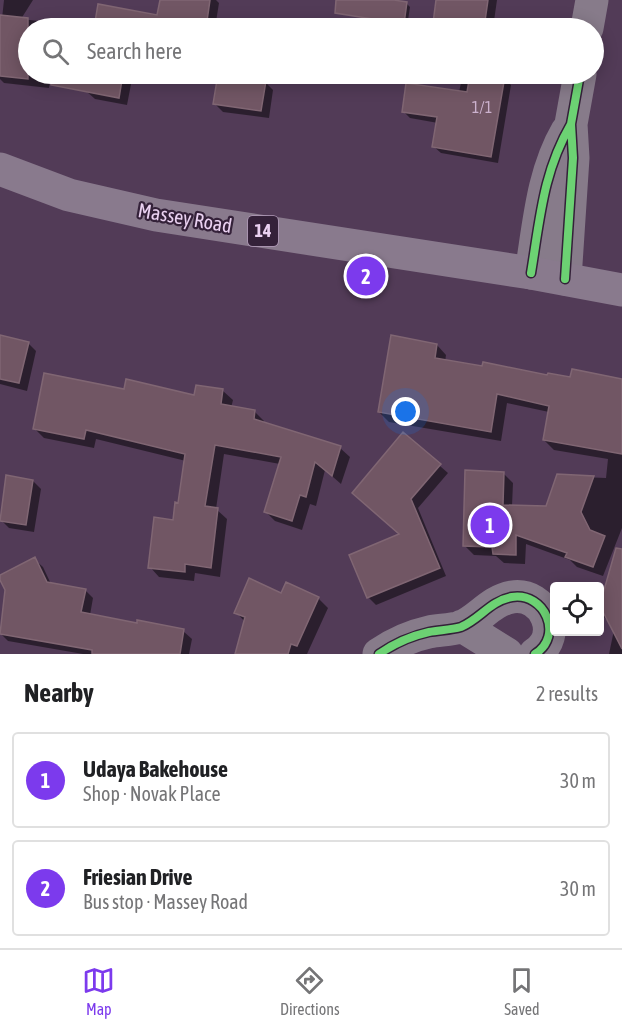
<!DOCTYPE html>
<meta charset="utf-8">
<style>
body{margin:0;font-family:"Asap Condensed",sans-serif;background:#f2f2f2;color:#202124}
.controls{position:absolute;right:18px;bottom:18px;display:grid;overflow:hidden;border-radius:6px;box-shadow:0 3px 15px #0003}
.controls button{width:54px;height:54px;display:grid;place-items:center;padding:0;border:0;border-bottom:2px solid #e0e0e0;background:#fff;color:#202124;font:30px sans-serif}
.you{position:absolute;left:406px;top:412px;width:21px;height:21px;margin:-15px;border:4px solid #fff;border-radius:50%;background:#1a73e8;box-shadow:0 0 0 9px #1a73e833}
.badge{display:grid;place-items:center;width:39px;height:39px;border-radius:50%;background:#7c3aed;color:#fff;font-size:20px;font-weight:700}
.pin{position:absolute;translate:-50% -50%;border:3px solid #fff;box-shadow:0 2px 6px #0006}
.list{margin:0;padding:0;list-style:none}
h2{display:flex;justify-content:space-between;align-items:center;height:78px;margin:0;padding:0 24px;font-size:26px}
h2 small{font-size:20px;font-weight:400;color:#757577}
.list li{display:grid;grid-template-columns:39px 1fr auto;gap:18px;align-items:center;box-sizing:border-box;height:96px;margin:0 12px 12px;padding:0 12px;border:2px solid #e0e0e0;border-radius:6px}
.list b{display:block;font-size:22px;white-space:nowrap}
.list p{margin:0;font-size:20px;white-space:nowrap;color:#757577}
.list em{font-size:20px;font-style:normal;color:#757577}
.icon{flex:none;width:33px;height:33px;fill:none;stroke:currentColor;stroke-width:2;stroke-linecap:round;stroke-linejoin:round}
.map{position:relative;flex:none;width:622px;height:654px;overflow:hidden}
.search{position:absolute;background:#fff;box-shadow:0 3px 15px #0003;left:18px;right:18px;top:18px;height:66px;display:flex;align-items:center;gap:15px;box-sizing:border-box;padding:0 21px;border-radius:33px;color:#757577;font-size:22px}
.sheet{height:294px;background:#fff}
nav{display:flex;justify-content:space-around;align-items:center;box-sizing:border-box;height:84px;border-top:2px solid #e0e0e0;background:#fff;font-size:16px;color:#757577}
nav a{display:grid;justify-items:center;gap:3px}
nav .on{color:#7c3aed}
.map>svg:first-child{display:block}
</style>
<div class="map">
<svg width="622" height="654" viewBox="0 0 622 654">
<rect width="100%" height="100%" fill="#523b57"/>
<path fill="#0007" d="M4 0H33L21 19 47 22 54 28H28V74H51L49 88 4 83 0 79V37Z
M161 0H216L219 3 215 28H96L99 6 159 16Z
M379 0 406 3 410 7 407 27 380 23 376 19Z
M437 0H497L493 28H441L435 23Z
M89 74H133L127 105 95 99 86 91Z
M463 74H479L504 78 511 85 498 163 441 153 433 146 438 123 410 118 403 111 459 92Z
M265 82 273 90 269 118 223 112 215 104Z
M0 337 28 343 36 351 27 391 0 384Z
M437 345 446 355 445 362 548 377 622 381V528L603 576 577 567 570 560 526 544 525 564 504 563 496 556 474 555 464 545 503 473 513 483 512 506 547 507 558 476 606 478 608 459 554 450 544 440 549 412 507 403 501 441 389 422 379 412Z
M125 391 195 397 223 391 233 400 231 408 255 412 264 421V423L340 448 350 457 341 484 325 470 316 506 310 504 302 530 275 521 265 511 280 464 224 454 216 509 227 519 220 577 195 573 194 581 159 577 150 567 174 522 186 461 96 439 94 448 44 438 35 429Z
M403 434 448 473 418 508 446 576 376 605 368 597 401 535Z
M33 481 41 489 34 532 9 528 1 520Z
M34 559 43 567 51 584 85 590 93 598 90 615 183 631 192 639 189 654H83L8 641 0 633 7 590 0 576Z
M607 585 622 589V654H609L614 630 609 622 600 613Z
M318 598 328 608 307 654H236L245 622 236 612Z"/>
<path fill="#715664" stroke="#806673" stroke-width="1.5" d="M160 0H210L206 28H94L98 4 157 15Z
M336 0H394L407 2 404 24 335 13Z
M436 0H488L484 28 433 23Z
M0 15 28 18V79L0 76Z
M52 74H123L119 98 51 85Z
M218 74 266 81 261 111 213 104Z
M470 74 505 76 491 157 432 147 437 117 402 112 406 83 467 92Z
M0 335 29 342 19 383 0 379Z
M391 335 437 344 435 358 482 366 483 362 547 375 548 373 570 377 572 369 622 379V454L543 440 549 406 497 394 491 432 378 412Z
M44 373 124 389 126 379 194 395 196 385 223 389 221 404 255 410 254 419 341 446 332 476 315 462 306 497 300 495 292 521 264 512 281 457 215 445 205 506 218 508 211 568 185 564V572L148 568 154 517 173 520 175 502 178 503 185 454 86 430 84 439 33 429Z
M403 432 441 464 411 499 440 568 367 598 349 555 399 534 352 493Z
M465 470 504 472 503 505 546 506 557 474 594 476 581 512 590 530 605 536 593 567 565 557 567 553 516 535V555L493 554 492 547 463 546Z
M6 475 33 480 26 525 0 521Z
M616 548 622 549V649L604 614 600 613V604Z
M35 557 47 582 86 589 81 612 137 623V620L184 629 180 654H92V650L0 634 5 590 0 580V575Z
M249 578 281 593 286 582 319 597 297 646 291 644 288 654H235L245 617 234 613Z"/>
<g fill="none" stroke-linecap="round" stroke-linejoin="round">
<path stroke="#877b8a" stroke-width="33" d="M587 28 592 0
M531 273C539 225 542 174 567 131
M565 279 573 158 571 124 580 74
M462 626 507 654
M379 654C395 643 411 636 429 632 439 630 451 630 461 627 480 619 490 601 512 597 545 592 564 636 535 654"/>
<path stroke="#897a8d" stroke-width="33" d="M0 169 69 195 156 215 531 273 622 290"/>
<g stroke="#342139" stroke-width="11">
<path id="cycleway" d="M531 273C540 219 543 172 571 124
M565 279 573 158 571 124 580 74
M379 654C395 643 411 636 429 632 439 630 451 630 461 627 480 619 490 601 512 597 545 592 564 636 535 654"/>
</g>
<use href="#cycleway" stroke="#6cd273" stroke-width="8"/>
</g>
<g text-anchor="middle" stroke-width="4.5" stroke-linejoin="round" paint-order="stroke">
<g font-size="16" fill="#ccb2ce">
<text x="482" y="113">1/1</text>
</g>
<rect fill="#342139" stroke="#b39cba" stroke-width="1.5" x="248" y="216" width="30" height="30" rx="4.5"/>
<g font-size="18" font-weight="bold" fill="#ead1f1">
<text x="263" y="237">14</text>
</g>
<g font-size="20" fill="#ead1f1" stroke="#342139">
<text transform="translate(185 218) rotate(10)" y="7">Massey Road</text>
</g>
</g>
</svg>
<div class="controls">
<button><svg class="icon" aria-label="locate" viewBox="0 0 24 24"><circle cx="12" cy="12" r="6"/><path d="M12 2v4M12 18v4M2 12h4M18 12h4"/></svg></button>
</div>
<div class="you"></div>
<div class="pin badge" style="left:490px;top:525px">1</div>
<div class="pin badge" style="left:366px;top:276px">2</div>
<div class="search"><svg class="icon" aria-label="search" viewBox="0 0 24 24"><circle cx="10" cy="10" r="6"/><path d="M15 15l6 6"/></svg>Search here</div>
</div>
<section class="sheet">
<h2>Nearby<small>2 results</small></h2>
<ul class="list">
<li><span class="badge">1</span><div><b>Udaya Bakehouse</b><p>Shop · Novak Place</p></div><em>30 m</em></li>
<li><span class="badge">2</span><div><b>Friesian Drive</b><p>Bus stop · Massey Road</p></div><em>30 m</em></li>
</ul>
</section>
<nav>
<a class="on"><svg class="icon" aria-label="map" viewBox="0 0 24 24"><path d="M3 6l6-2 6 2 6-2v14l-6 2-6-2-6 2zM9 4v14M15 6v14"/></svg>Map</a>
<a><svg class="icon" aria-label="directions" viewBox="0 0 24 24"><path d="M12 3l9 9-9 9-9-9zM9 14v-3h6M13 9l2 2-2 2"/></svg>Directions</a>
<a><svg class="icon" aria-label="saved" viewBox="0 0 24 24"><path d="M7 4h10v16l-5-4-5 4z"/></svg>Saved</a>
</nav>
